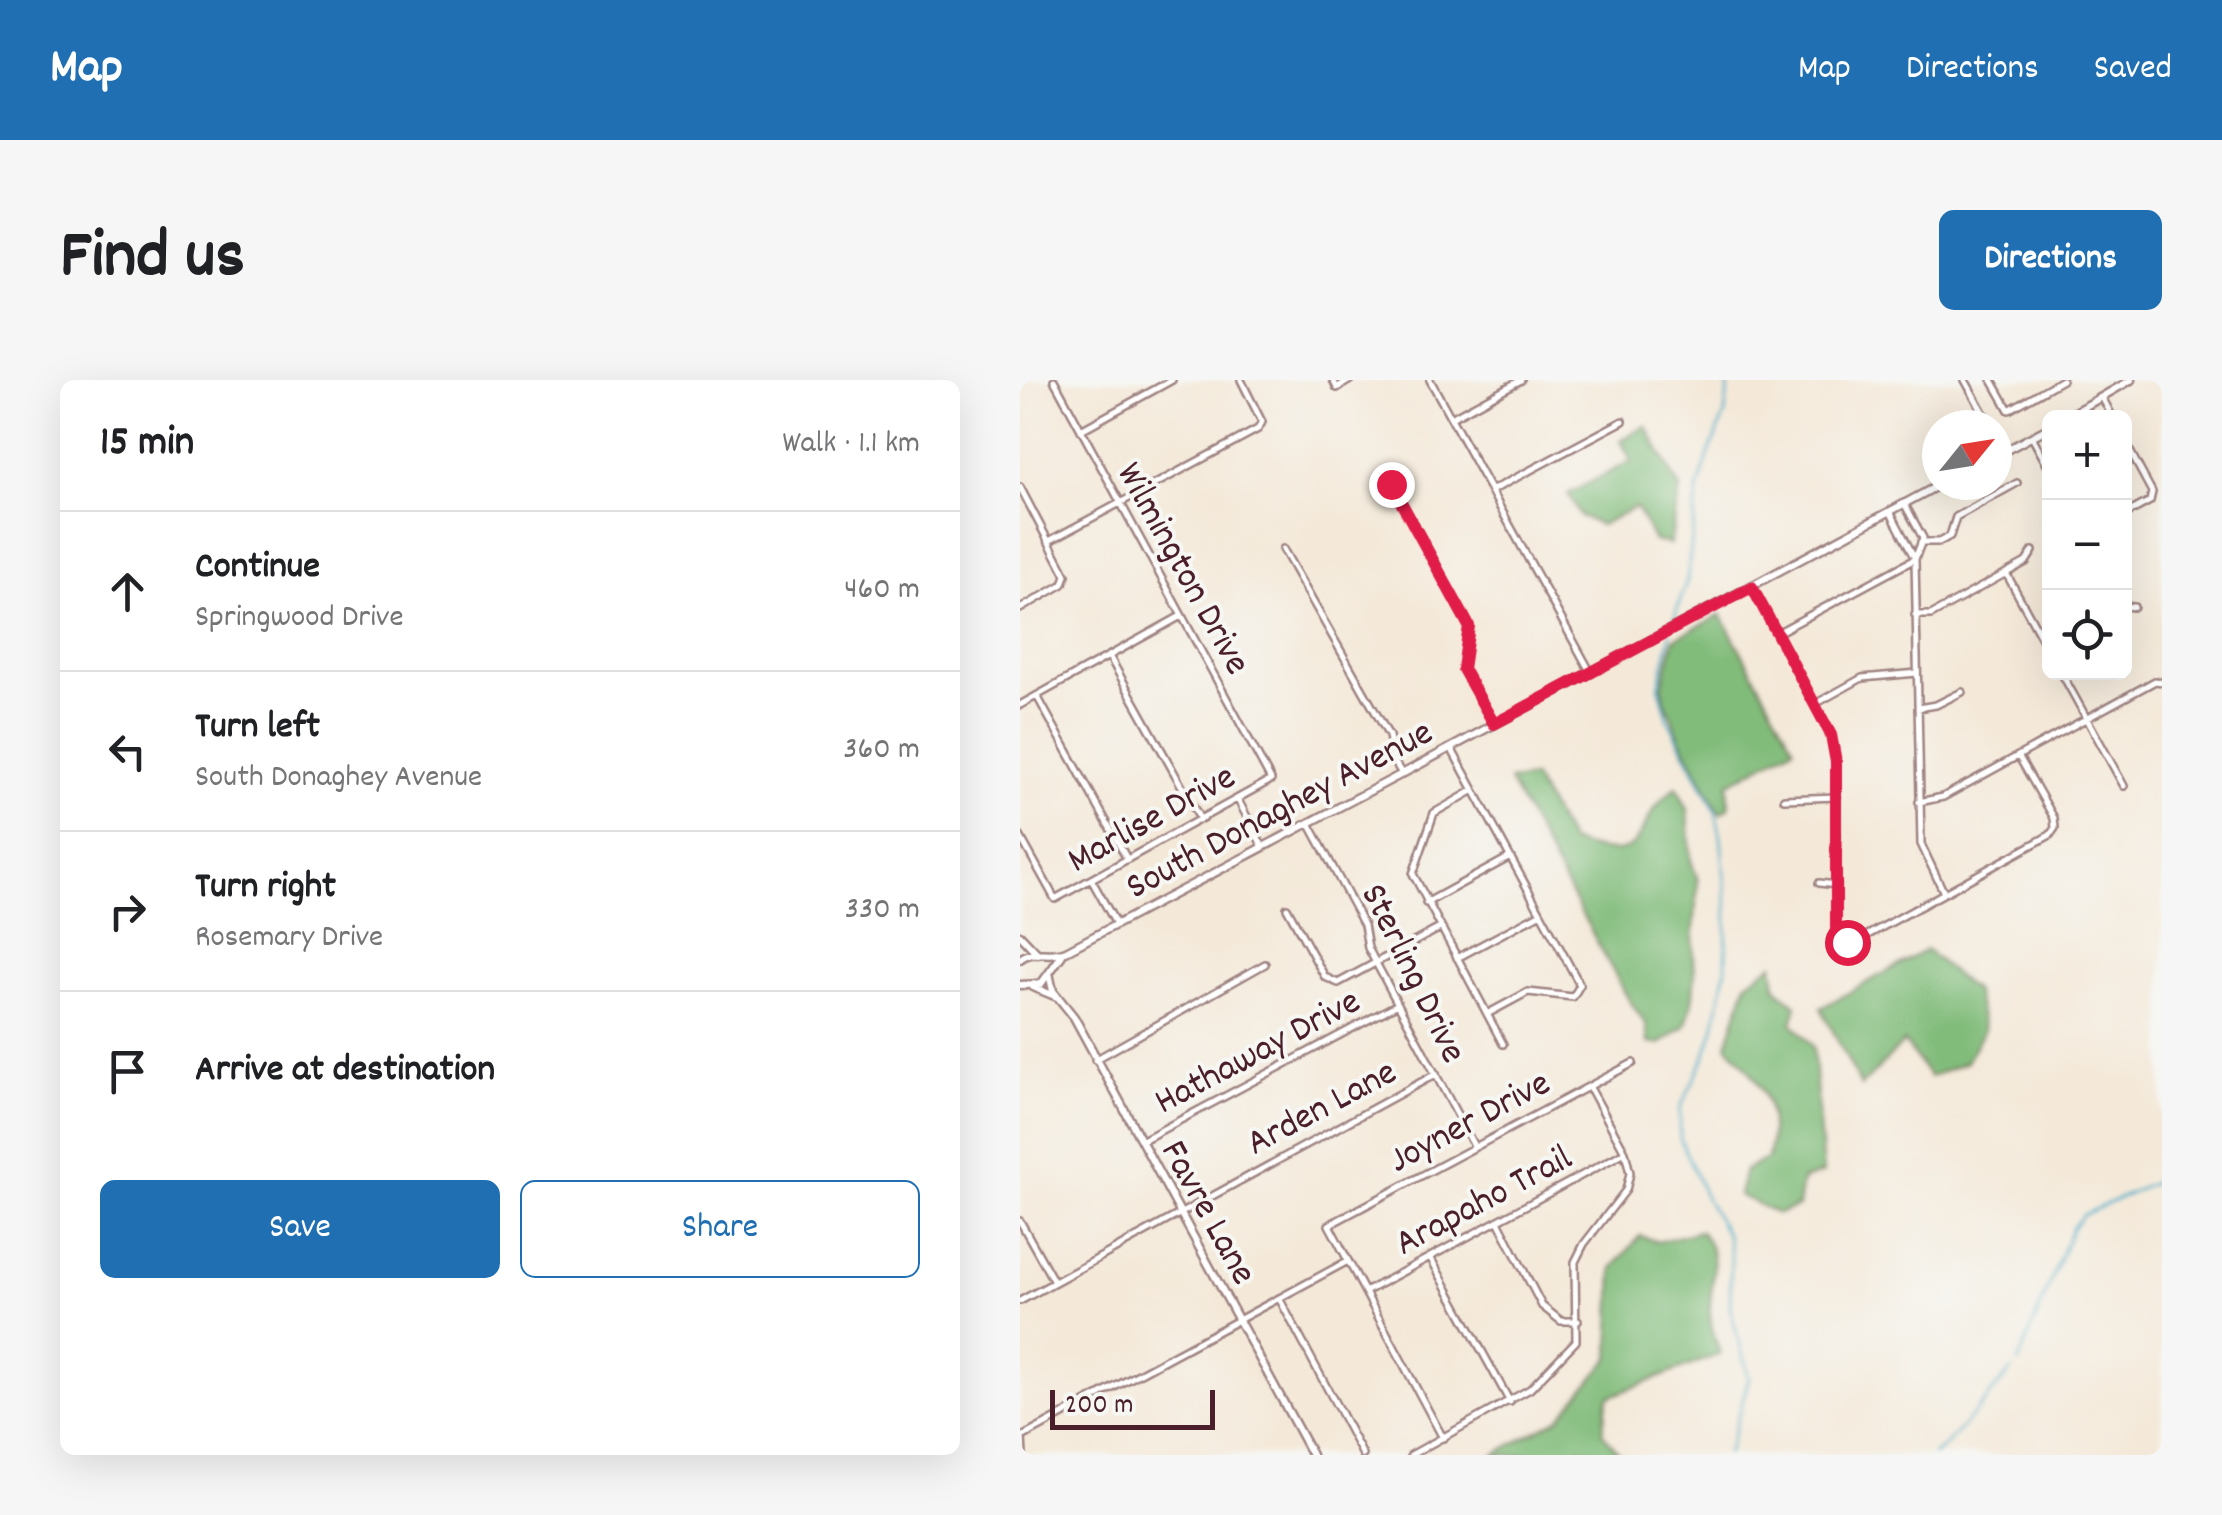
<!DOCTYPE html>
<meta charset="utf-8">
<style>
body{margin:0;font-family:Dekko,sans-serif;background:#f6f6f6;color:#202124}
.controls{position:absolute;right:30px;top:30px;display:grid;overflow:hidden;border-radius:15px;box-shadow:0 10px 40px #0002}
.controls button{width:90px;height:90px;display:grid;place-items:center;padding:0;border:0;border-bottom:2px solid #e0e0e0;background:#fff;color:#202124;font:50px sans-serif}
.compass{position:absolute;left:902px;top:30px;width:90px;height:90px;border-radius:50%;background:#fff;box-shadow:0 10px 40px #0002;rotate:60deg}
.scale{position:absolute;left:30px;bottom:25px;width:165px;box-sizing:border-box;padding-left:10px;border:5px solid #4a1f2b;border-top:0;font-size:28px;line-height:35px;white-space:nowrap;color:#4a1f2b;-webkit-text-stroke:8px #f6f6f2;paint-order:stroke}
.stop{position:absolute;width:30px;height:30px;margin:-22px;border:8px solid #e11d48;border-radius:50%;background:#fff}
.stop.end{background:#e11d48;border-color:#fff;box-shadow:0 2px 10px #0008}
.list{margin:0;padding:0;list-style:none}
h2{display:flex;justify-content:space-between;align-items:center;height:130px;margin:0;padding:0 40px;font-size:42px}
h2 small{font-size:32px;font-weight:400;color:#757577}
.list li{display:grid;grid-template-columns:65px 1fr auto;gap:30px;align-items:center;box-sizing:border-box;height:160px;padding:0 40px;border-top:2px solid #e0e0e0}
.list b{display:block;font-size:38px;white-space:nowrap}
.list p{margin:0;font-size:32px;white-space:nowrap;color:#757577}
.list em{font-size:32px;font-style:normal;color:#757577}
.actions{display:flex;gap:20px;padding:30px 40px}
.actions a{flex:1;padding:22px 0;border:2px solid #1f6fb2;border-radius:15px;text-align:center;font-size:35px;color:#1f6fb2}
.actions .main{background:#1f6fb2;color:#fff}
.icon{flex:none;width:55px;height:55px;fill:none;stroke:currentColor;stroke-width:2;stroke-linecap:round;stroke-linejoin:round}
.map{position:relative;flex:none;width:1142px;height:1075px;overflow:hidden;border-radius:15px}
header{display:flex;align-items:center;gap:60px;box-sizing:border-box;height:140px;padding:0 50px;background:#1f6fb2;color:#fff}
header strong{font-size:48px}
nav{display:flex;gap:55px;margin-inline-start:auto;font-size:35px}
.intro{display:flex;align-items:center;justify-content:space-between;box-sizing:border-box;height:240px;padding:0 60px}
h1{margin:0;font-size:70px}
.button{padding:25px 45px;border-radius:15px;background:#1f6fb2;color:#fff;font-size:35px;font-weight:700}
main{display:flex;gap:60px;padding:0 60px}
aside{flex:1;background:#fff;border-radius:15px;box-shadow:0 10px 40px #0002}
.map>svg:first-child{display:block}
</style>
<header>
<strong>Map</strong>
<nav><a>Map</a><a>Directions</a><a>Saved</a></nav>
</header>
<div class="intro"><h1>Find us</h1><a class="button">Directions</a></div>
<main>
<aside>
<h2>15 min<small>Walk · 1.1 km</small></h2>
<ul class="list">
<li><svg class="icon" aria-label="ahead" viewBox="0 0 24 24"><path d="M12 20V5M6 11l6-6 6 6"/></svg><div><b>Continue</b><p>Springwood Drive</p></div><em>460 m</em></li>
<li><svg class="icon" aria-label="left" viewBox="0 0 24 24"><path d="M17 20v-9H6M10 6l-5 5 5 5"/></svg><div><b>Turn left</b><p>South Donaghey Avenue</p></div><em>360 m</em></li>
<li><svg class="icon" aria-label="right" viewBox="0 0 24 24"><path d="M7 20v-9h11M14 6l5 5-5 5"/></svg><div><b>Turn right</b><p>Rosemary Drive</p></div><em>330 m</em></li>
<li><svg class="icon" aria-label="arrive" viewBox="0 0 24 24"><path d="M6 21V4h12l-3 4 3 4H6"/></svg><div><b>Arrive at destination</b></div></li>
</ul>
<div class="actions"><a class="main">Save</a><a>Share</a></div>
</aside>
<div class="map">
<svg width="1142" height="1075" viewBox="0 0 1142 1075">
<rect width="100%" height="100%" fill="#f6f6f2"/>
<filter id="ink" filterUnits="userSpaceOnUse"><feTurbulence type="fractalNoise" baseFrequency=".01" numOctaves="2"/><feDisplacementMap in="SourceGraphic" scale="20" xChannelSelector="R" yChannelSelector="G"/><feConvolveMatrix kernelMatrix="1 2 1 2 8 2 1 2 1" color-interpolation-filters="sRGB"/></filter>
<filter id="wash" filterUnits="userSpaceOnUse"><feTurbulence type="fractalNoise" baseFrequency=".0048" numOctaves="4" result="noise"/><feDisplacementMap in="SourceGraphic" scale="40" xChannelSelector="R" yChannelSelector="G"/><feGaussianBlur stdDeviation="2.25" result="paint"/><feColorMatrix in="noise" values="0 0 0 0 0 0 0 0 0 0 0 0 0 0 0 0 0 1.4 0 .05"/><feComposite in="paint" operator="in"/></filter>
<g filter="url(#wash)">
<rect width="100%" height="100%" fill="#f4e9d9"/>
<path fill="#81bc7a" stroke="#666e52" stroke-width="2.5" d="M626 46 660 109 650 164 634 161 616 127 580 145 560 136 548 114 611 81 601 60Z
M701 235 774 367 708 404 709 428 700 434 660 358 645 321 642 306 654 259Z
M513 398 550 462C639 491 605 443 657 407L668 430 671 481 678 501 673 562 675 594 672 624 665 646 640 664 628 663 626 644 609 620 489 401Z
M906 570 955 612 964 650 946 682 910 697 884 662 841 706 801 628Z
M753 584 756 608 777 626 772 643 793 666 803 793 782 800 778 826 758 834 719 815 725 790 748 778C759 725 742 702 707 665L727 602Z
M680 851C702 875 691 898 690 927 689 943 695 958 700 974L588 1017 582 1052 601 1075H583L559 1069 557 1075H473L539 1038 590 978 593 888 620 856 638 862Z"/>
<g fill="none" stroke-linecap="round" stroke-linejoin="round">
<path stroke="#48acc7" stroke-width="2.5" d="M652 245 667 200 678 110 689 73 705 34 709 0
M651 253 639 306 648 339 695 430 701 457 707 525 706 588 694 649 686 674 660 729V759L687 821 707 855 711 877 710 928 729 998 707 1075
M998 983 1052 848 1063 835 1142 799
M913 1075 925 1066 992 990"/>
</g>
</g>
<g filter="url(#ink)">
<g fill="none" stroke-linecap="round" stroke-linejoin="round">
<g stroke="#9f8482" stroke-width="10">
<path id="minor" d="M313 0 317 8 330 0
M410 0 571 293
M945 0 970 45
M972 0 989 30 1042 0
M1082 17 1093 38
M431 38 501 0
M61 50 152 0
M1012 57 1030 90
M977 59 984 71
M1104 60 1132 112 1130 121 1104 135
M370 93 371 103 449 246 443 289 474 344
M0 107 46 195 43 204 0 229
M471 111 603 41
M884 123 903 158 895 179 901 464 924 513
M870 131 895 179
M29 161 238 49 242 42 221 0
M901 162H919L930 156 936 137 997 103
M263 169 369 356 374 381 382 394
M986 193 1030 273
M732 207 811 355 816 381V547C821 558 824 562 837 561L1030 455 1035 448 1034 438 999 377
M1104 226 1114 227
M895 235H911L1006 182 1013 171
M757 253 895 179
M89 276 180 439
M1041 292 1104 406
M17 316 107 479
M797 323 842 298 897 293
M0 325 161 236
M898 328 916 325 942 312
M431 368 560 605 553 617 508 612 467 634
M454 410 414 433 393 494 483 664
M764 419 817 417
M218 420 242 465
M899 422 923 417 1135 301 1142 302
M289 443 344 545 348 568 454 766
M0 456 35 519 251 400 34 0
M71 499 96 544
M799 503 817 505
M406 523 490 477
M267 528 305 597 318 603 420 548
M437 578 521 533
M75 680 245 584
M121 761 378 624
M0 841 34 902
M478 841 522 926 541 941H558
M410 877 490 1022
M345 912 605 772
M259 918 343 1075
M0 921 416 694
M423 1058 309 845 613 683
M3 1075 2 1057 326 882
M391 1075 510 1009 556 961 555 882 564 864 606 810 610 793 605 772 569 706"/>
</g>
<g stroke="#9f8482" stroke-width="11">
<path id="tertiary" d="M1045 38 1111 0
M977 75 1030 47
M0 555 18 574
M0 579C13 568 30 578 46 571L382 394 919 105
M29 593 33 611 54 637 292 1075
M0 605 21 604 42 575
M13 607 37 617"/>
</g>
<use href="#minor" stroke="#fff" stroke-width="5"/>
<use href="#tertiary" stroke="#fff" stroke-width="6"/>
</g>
</g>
<g fill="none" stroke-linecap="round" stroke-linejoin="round" filter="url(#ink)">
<path stroke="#e11d48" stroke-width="12" d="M371 104 449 246 443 289 474 344 732 207 811 355 816 382V547L820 557 827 562"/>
</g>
<g text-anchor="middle" stroke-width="8" stroke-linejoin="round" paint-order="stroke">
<g font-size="38" fill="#4a1f2b" stroke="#f6f6f2">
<text transform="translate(166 187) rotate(61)" y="13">Wilmington Drive</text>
<text transform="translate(258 427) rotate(-28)" y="13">South Donaghey Avenue</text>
<text transform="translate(130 436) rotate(-29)" y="13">Marlise Drive</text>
<text transform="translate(396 592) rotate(64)" y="13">Sterling Drive</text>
<text transform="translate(236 669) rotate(-28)" y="13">Hathaway Drive</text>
<text transform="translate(300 725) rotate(-28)" y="13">Arden Lane</text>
<text transform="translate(448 739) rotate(-28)" y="13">Joyner Drive</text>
<text transform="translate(462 818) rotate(-28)" y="13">Arapaho Trail</text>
<text transform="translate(191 831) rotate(61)" y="13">Favre Lane</text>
</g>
</g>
</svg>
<div class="controls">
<button>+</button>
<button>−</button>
<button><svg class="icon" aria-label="locate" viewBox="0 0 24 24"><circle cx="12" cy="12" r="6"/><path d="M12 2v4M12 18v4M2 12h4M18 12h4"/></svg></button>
</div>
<svg class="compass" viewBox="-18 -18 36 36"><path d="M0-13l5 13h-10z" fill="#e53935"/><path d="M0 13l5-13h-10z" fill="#757577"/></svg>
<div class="scale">200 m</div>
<div class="stop" style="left:827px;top:562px"></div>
<div class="stop end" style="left:371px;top:104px"></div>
</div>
</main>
